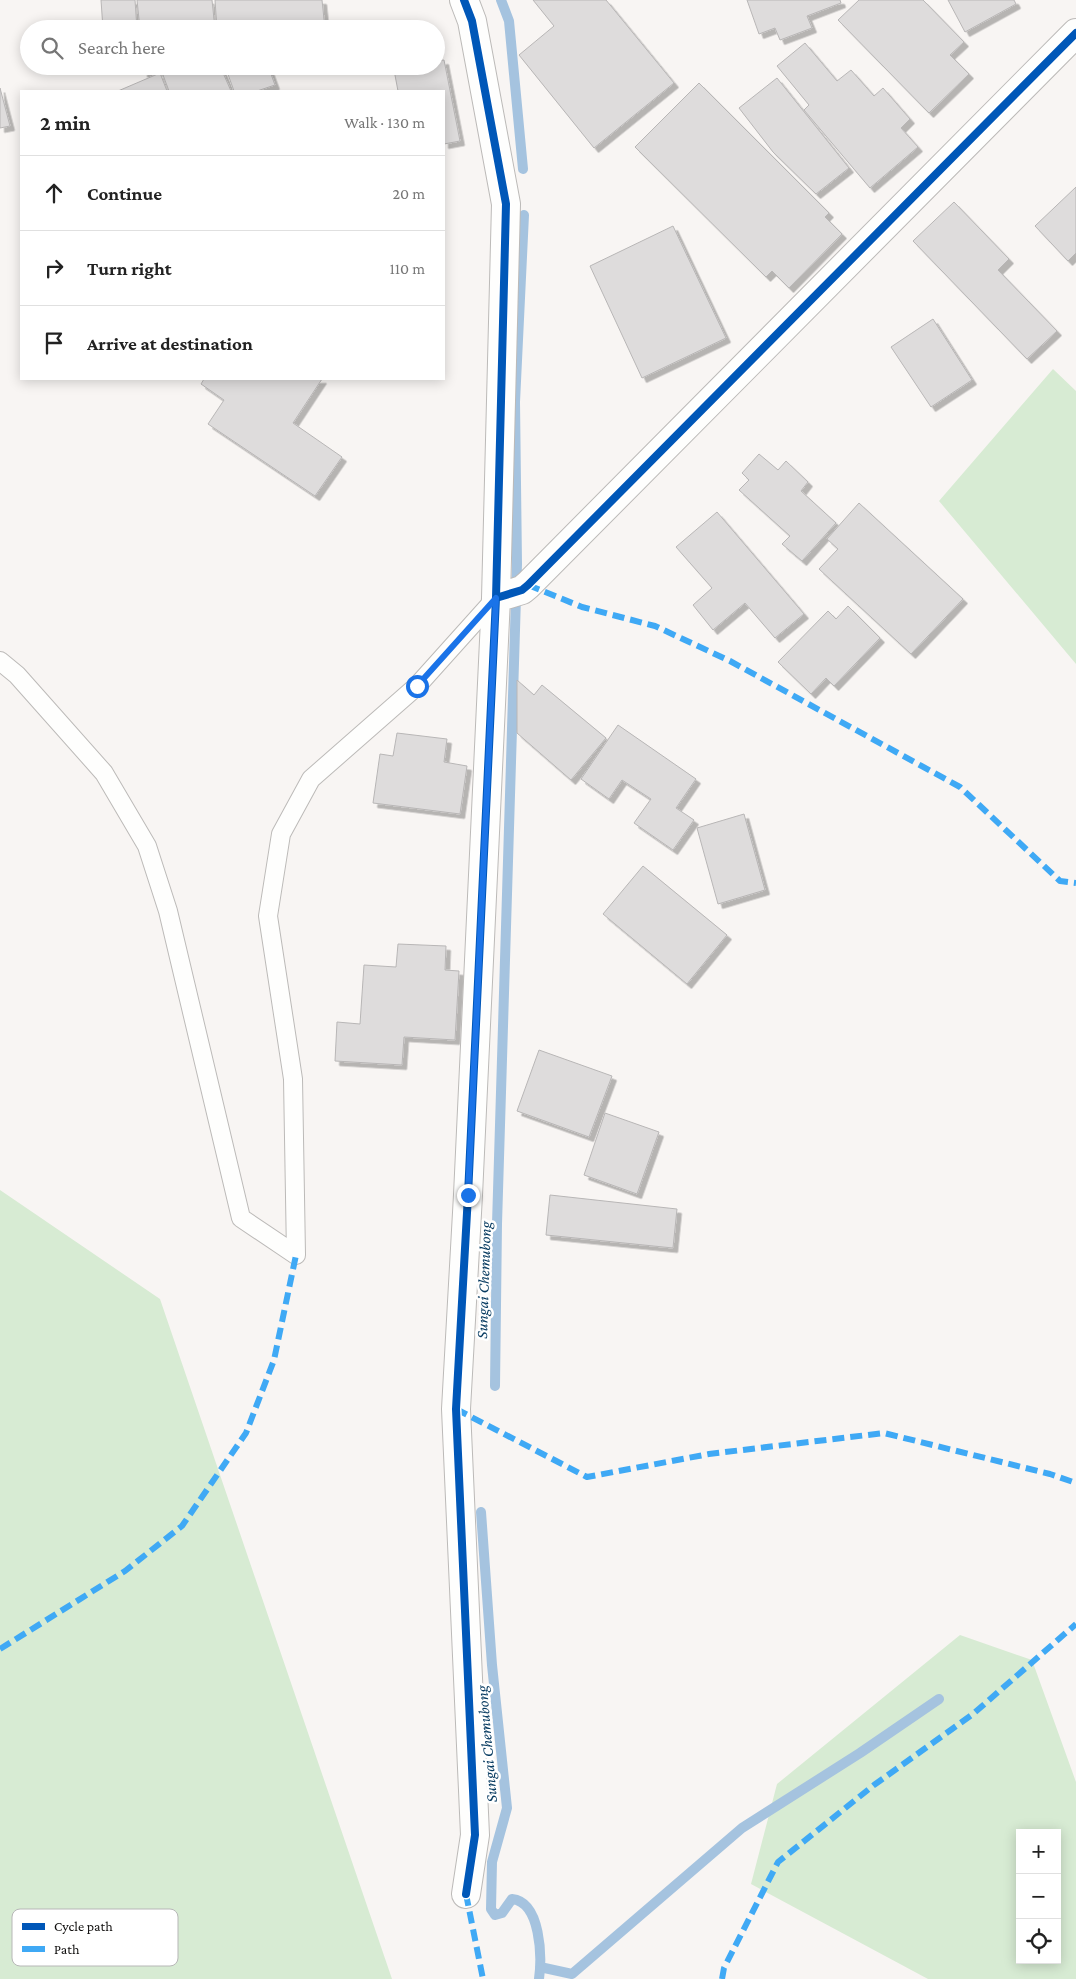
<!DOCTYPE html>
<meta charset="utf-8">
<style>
body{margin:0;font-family:"Crimson Pro",serif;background:#f6f6f6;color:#222}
.controls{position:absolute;right:15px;bottom:15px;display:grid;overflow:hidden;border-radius:0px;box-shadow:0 2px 12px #0003}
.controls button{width:45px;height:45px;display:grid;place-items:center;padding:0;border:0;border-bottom:1px solid #e0e0e0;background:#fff;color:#222;font:25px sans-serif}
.stop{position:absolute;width:15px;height:15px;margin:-11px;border:4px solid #1a73e8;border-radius:50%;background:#fff}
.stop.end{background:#1a73e8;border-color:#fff;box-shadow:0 1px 5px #0008}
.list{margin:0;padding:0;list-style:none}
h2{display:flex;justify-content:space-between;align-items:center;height:65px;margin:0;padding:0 20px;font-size:21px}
h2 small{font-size:16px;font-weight:400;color:#767676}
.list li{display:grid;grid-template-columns:32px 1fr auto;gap:15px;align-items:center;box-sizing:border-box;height:75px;padding:0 20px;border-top:1px solid #e0e0e0}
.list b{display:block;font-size:19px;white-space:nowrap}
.list em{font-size:16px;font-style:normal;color:#767676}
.icon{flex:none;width:28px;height:28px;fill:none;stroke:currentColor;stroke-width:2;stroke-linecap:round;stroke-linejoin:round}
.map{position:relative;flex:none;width:1076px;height:1979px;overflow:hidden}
.search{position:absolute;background:#fff;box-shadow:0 2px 12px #0003;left:20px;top:20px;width:425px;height:55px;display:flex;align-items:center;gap:12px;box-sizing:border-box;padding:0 18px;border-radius:28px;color:#767676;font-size:19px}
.panel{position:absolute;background:#fff;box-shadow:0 2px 12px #0003;left:20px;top:90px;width:425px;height:290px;border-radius:0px}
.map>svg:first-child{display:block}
</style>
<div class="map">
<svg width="1076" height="1979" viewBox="0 0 1076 1979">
<defs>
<filter id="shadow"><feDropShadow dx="4.5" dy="4.5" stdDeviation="0" flood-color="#0004"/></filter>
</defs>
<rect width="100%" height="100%" fill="#f8f5f3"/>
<path fill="#d7ebd3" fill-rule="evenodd" d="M1053 369 1076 391V664L939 501Z
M0 1190 160 1299 392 1979H0Z
M960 1635 1032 1660 1076 1782V1979H928L751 1884 777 1784ZM1020 1833H1057V1960H1020Z"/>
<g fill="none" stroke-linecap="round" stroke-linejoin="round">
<path stroke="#a5c3df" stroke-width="10" d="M501 0 509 21 523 169
M495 1386 497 1224 517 564 515 402 524 215
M481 1512 492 1665 507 1808 492 1862 491 1909 495 1915 502 1913 512 1899C541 1902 542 1957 539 1979
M540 1967 572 1974 742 1828 860 1753 939 1699"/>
</g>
<path fill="#dedcdc" stroke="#b8b6b6" filter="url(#shadow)" d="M101 0H135L137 29H103Z
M137 0H212L215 29H140Z
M215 0H322L325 29H217Z
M533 0H606L674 83 594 148 519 55 554 26Z
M747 0H840L841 3 807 16 812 28 780 40 775 28 759 34Z
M859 0H923L964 42 950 55 969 74 929 113 838 20Z
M948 0H1014L1016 4 965 32Z
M805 43 837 81 851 70 874 96 883 88 910 119 901 128 918 147 870 188 804 110 809 105 777 66Z
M444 60 460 141 444 144V91H398L394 70 411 66H436V61Z
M143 66H167V71L143 73Z
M185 66H220L231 91H169L163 75Z
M225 66H268L275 85 257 91H234Z
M160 73 167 91H118Z
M777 78 849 168 816 194 773 152 739 108Z
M699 83 829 213 825 217 842 234 789 288 772 271 766 277 635 147Z
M0 88 10 126 0 128Z
M1076 187V253L1068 261 1035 226Z
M954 202 1009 259 998 270 1057 331 1027 359 913 241Z
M673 226 726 338 642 378 590 266Z
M933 319 972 380 931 407 891 347Z
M204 379H322L293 423 342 457 315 496 208 424 224 400 201 384Z
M759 454 778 470 786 461 808 482 801 491 836 523 802 561 782 544 790 536 739 490 749 480 742 473Z
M859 503 963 599 911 654 819 569 838 549 827 539Z
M717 512 804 614 775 638 745 603 713 630 693 605 712 588 676 547Z
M848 606 880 638 834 686 826 678 811 694 778 662 828 611 836 619Z
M517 680 534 695 542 685 606 738 571 780 517 733Z
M618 725 696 779 676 808 694 820 673 850 634 823 651 799 622 780 609 799 581 779Z
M397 733 447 739 444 762 467 766 460 814 373 803 380 754 393 756Z
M744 814 765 890 718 904 697 828Z
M643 866 727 935 687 984 603 914Z
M398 944 446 946 445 970 459 971 455 1040 404 1037 402 1065 335 1061 337 1022 360 1024 364 965 396 967Z
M539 1050 612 1076 589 1137 517 1111Z
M605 1113 659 1132 637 1194 584 1175Z
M550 1195 677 1209 673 1248 546 1235Z"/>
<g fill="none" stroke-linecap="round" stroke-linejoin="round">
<g stroke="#bcbab8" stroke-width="20">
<path id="lane" d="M0 661 17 675 104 773 147 846 168 911 241 1218 296 1255
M296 1255 293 1079 268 916 281 834 311 779 417 686 496 598"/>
</g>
<g stroke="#bcbab8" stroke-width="30">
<path id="street" d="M464 0 472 21 506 204 496 598 468 1195 456 1409 475 1835 466 1894
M496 598 522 590 528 585 1076 33"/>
</g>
<use href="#lane" stroke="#fefefd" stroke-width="18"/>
<use href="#street" stroke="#fefefd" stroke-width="28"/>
<path stroke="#3fa9f5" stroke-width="6" stroke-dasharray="12 6" stroke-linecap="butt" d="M528 585 582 607 655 626 730 661 960 787 1060 881 1076 883
M456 1409 587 1477 709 1454 884 1433 1050 1474 1076 1483
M0 1649 125 1571 182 1526 246 1433 274 1360 296 1255
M466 1894 483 1979
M722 1979 724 1968 778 1862 874 1785 973 1714 1076 1624"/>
<g stroke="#fff" stroke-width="11">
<path id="cycleway" d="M464 0 472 21 506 204 496 598 468 1195 456 1409 475 1835 466 1894
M496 598 522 590 528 585 1076 33"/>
</g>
<use href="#cycleway" stroke="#0057b8" stroke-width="8"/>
</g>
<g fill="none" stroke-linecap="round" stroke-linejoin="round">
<path stroke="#1a73e8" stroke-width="6" d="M417 686 496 598 468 1195"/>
</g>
<g text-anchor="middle" stroke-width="5" stroke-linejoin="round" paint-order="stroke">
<g font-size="16" font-style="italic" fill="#05395f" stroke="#fff">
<text transform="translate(483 1280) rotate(-88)" y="6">Sungai Chemubong</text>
<text transform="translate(486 1744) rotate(-95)" y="6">Sungai Chemubong</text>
</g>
</g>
<rect x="12" y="1909" width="166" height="57" rx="8" fill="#fff" stroke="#b7b7b7" stroke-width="1"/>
<rect x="22" y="1923" width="23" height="7" fill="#0057b8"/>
<rect x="22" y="1946" width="23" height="6" fill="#3fa9f5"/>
<g font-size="14" fill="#100f0e">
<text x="54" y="1931">Cycle path</text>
<text x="54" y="1954">Path</text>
</g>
</svg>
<div class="controls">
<button>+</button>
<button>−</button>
<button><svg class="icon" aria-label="locate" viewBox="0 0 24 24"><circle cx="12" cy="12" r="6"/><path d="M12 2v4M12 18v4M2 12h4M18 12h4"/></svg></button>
</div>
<div class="stop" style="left:417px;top:686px"></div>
<div class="stop end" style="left:468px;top:1195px"></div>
<div class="search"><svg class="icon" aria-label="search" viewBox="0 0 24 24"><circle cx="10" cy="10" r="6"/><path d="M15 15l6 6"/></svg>Search here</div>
<section class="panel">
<h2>2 min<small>Walk · 130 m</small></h2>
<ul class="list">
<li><svg class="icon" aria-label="ahead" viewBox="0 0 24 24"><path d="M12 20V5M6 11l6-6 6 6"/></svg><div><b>Continue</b></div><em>20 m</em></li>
<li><svg class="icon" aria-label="right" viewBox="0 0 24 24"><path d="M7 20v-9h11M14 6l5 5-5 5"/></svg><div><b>Turn right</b></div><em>110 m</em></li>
<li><svg class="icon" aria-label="arrive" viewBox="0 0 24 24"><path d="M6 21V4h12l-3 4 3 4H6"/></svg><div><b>Arrive at destination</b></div></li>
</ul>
</section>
</div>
